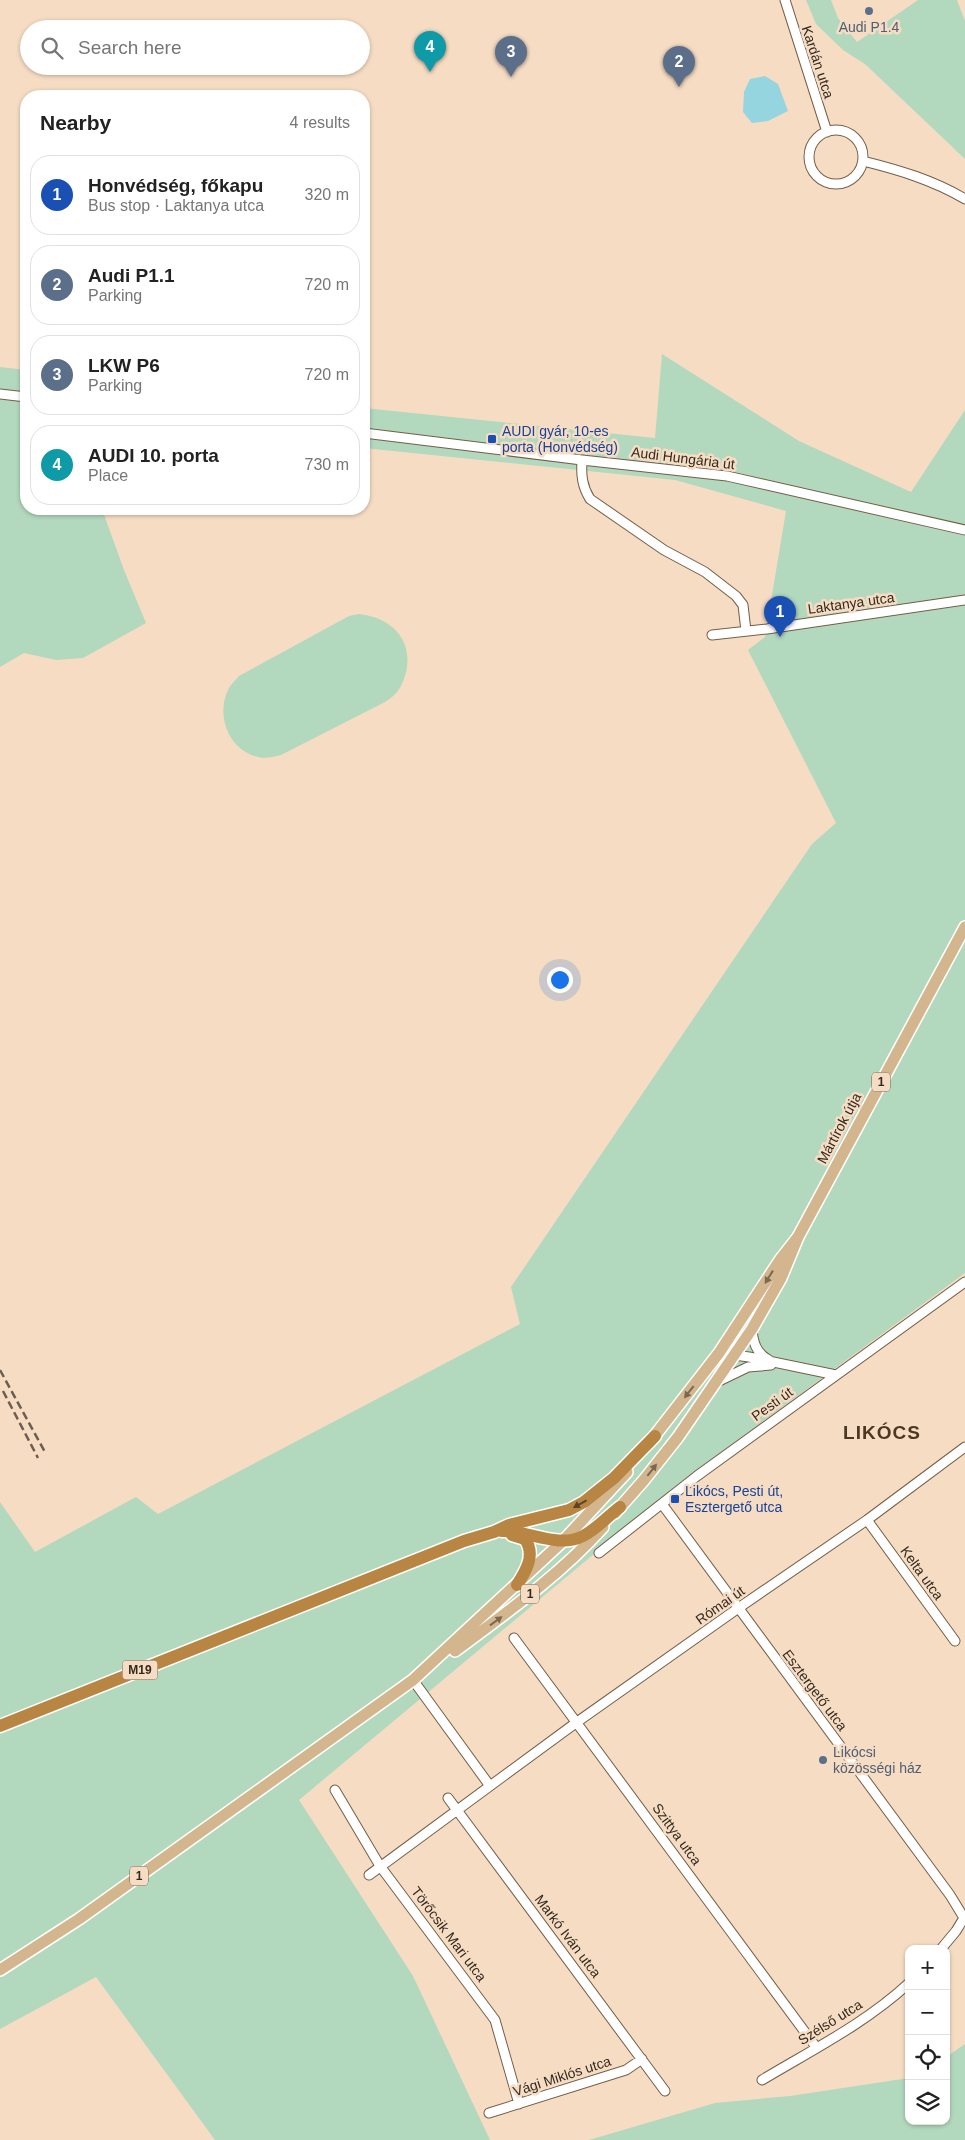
<!DOCTYPE html>
<meta charset="utf-8">
<style>
body{margin:0;font-family:Arial,sans-serif;background:#f2f2f2;color:#222}
.controls{position:absolute;right:15px;bottom:15px;display:grid;overflow:hidden;border-radius:10px;box-shadow:0 1px 4px #0004}
.controls button{width:45px;height:45px;display:grid;place-items:center;padding:0;border:0;border-bottom:1px solid #e0e0e0;background:#fff;color:#222;font:25px sans-serif}
.you{position:absolute;left:559px;top:979px;width:18px;height:18px;margin:-12px;border:4px solid #fff;border-radius:50%;background:#1a73e8;box-shadow:0 0 0 8px #1a73e833}
.badge{display:grid;place-items:center;width:32px;height:32px;border-radius:50%;background:#ea580c;color:#fff;font-size:16px;font-weight:700}
.pin{position:absolute;translate:-50% -41px;filter:drop-shadow(0 1px 2px #0008)}
.pin::after{content:'';position:absolute;top:26px;width:18px;height:15px;background:inherit;clip-path:polygon(0 0,100% 0,50% 100%)}
.list{margin:0;padding:0;list-style:none}
h2{display:flex;justify-content:space-between;align-items:center;height:65px;margin:0;padding:0 20px;font-size:21px}
h2 small{font-size:16px;font-weight:400;color:#767676}
.list li{display:grid;grid-template-columns:32px 1fr auto;gap:15px;align-items:center;box-sizing:border-box;height:80px;margin:0 10px 10px;padding:0 10px;border:1px solid #e0e0e0;border-radius:20px}
.list b{display:block;font-size:19px;white-space:nowrap}
.list p{margin:0;font-size:16px;white-space:nowrap;color:#767676}
.list em{font-size:16px;font-style:normal;color:#767676}
.icon{flex:none;width:28px;height:28px;fill:none;stroke:currentColor;stroke-width:2;stroke-linecap:round;stroke-linejoin:round}
.map{position:relative;flex:none;width:965px;height:2140px;overflow:hidden}
.search{position:absolute;background:#fff;box-shadow:0 1px 4px #0004;left:20px;top:20px;width:350px;height:55px;display:flex;align-items:center;gap:12px;box-sizing:border-box;padding:0 18px;border-radius:28px;color:#767676;font-size:19px}
.panel{position:absolute;background:#fff;box-shadow:0 1px 4px #0004;left:20px;top:90px;width:350px;height:425px;border-radius:20px}
.map>svg:first-child{display:block}
</style>
<div class="map">
<svg width="965" height="2140" viewBox="0 0 965 2140">
<rect width="100%" height="100%" fill="#f6dcc3"/>
<path fill="#b2d8be" d="M806 0H831L838 18 857 42 918 0H957L965 21V159L865 64 843 50 816 24Z
M662 354 799 441 911 492 965 410V1273L679 1483 299 1800 413 1976 490 2140H215L96 1977 0 2029V1502L35 1552 136 1497 158 1514 520 1324 511 1287 812 844 836 823 748 650 765 637 786 511 675 480 364 448V408L655 438Z
M0 367 26 370V509H102L124 570 146 623 83 658 56 660 24 653 0 667Z
M359 614C388 617 411 636 407 667 406 675 402 686 397 692 394 696 389 699 385 702L281 755C273 757 266 759 258 757 228 750 215 714 229 688 231 684 236 680 239 676L349 616Z
M965 2044V2140H589L715 2103 790 2096 909 2078V2121H946V2057Z"/>
<path fill="#95d5e0" d="M765 76 778 84 788 111 768 121 752 123 743 112 744 92 750 79Z"/>
<g fill="none" stroke-linecap="round" stroke-linejoin="round">
<g stroke="#745e48" stroke-width="11">
<path id="minor" d="M785 0 827 132
M809 157a27 27 0 1 1 54 0a27 27 0 1 1-54 0Z
M863 161C899 170 933 180 965 199
M0 394 26 397
M364 433 582 460 727 476 965 530
M582 460C581 475 582 486 590 499L664 550 705 572 736 596 743 605 746 631
M712 635 767 629 965 600
M752 1329C753 1342 756 1353 769 1360
M719 1353 749 1357 836 1375
M715 1383 748 1367 771 1365
M662 1504 950 1895 964 1918 956 1931 941 1949
M867 1520 955 1641
M599 1553 697 1476 965 1282
M514 1638 816 2047
M413 1680 490 1786
M335 1790 380 1866 495 2020 519 2104
M448 1798 665 2091
M369 1875 577 1722 737 1609 867 1520 965 1447
M762 2080C812 2050 866 2023 909 1983
M489 2113 626 2070 642 2059"/>
</g>
<g stroke="#fff" stroke-width="14">
<path id="major" d="M649 1443 719 1353 780 1260 798 1237
M615 1513 644 1480 678 1437 752 1329 781 1278 798 1237 965 927
M455 1651C506 1613 560 1575 603 1527
M0 1970 79 1919 413 1680 564 1540 627 1472"/>
</g>
<g stroke="#fff" stroke-width="15">
<path id="highway" d="M502 1531C528 1530 558 1549 583 1536 597 1529 608 1516 620 1507
M512 1535 525 1539C536 1555 526 1571 517 1585
M0 1726 464 1541 494 1532 509 1525 569 1510 584 1502 614 1478 655 1436"/>
</g>
<use href="#minor" stroke="#fff" stroke-width="9"/>
<use href="#major" stroke="#d4b68e" stroke-width="11"/>
<use href="#highway" stroke="#b88542" stroke-width="12"/>
<path stroke="#6c5e50" stroke-width="2.5" stroke-dasharray="8 4" stroke-linecap="butt" d="M0 1370 46 1454
M3 1391 38 1458"/>
</g>
<defs><path id="oneway-solid" d="M-6-.8H1V-3.2L6.5 0L1 3.2V.8H-6Z" transform="scale(1.25)"/></defs>
<g fill="#7b6851">
<use href="#oneway-solid" transform="translate(769 1277) rotate(122)"/>
<use href="#oneway-solid" transform="translate(689 1392) rotate(128)"/>
<use href="#oneway-solid" transform="translate(652 1470) rotate(-52)"/>
<use href="#oneway-solid" transform="translate(496 1621) rotate(-36)"/>
</g>
<use fill="#5a452a" href="#oneway-solid" transform="translate(580 1504) rotate(151)"/>
<g fill="#5c6f8a" stroke="#f6dcc3" stroke-width="2">
<circle cx="869" cy="11" r="5"/>
<circle cx="823" cy="1760" r="5"/>
</g>
<g fill="#1a4fb4" stroke="#f6dcc3" stroke-width="2">
<rect x="487" y="434" width="10" height="10" rx="2.5"/>
<rect x="670" y="1494" width="10" height="10" rx="2.5"/>
</g>
<g text-anchor="middle" stroke-width="5" stroke-linejoin="round" paint-order="stroke">
<g fill="#f6dcc3" stroke="#6d5f50" stroke-width="1">
<rect x="872" y="1072.5" width="18" height="19" rx="4"/>
<rect x="521" y="1584.5" width="18" height="19" rx="4"/>
<rect x="122.5" y="1660.5" width="35" height="19" rx="4"/>
<rect x="130" y="1866.5" width="18" height="19" rx="4"/>
</g>
<g font-size="12" font-weight="bold" fill="#32291f">
<text x="881" y="1086">1</text>
<text x="530" y="1598">1</text>
<text x="140" y="1674">M19</text>
<text x="139" y="1880">1</text>
</g>
<g font-size="14" fill="#4e5e75" stroke="#f6dcc3">
<text x="869" y="32">Audi P1.4</text>
<text x="833" y="1757" text-anchor="start">Likócsi<tspan x="833" dy="16">közösségi ház</tspan></text>
</g>
<g font-size="14" fill="#32291f" stroke="#f6dcc3">
<text transform="translate(818 62) rotate(72)" y="5">Kardán utca</text>
<text transform="translate(683 458) rotate(7)" y="5">Audi Hungária út</text>
<text transform="translate(851 603) rotate(-8)" y="5">Laktanya utca</text>
<text transform="translate(839 1128) rotate(-62)" y="5">Mártírok útja</text>
<text transform="translate(772 1404) rotate(-36)" y="5">Pesti út</text>
<text transform="translate(922 1573) rotate(54)" y="5">Kelta utca</text>
<text transform="translate(720 1605) rotate(-35)" y="5">Római út</text>
<text transform="translate(815 1690) rotate(53)" y="5">Esztergető utca</text>
<text transform="translate(677 1834) rotate(54)" y="5">Szittya utca</text>
<text transform="translate(449 1934) rotate(53)" y="5">Törőcsik Mari utca</text>
<text transform="translate(568 1936) rotate(53)" y="5">Markó Iván utca</text>
<text transform="translate(830 2022) rotate(-32)" y="5">Szélső utca</text>
<text transform="translate(562 2076) rotate(-18)" y="5">Vági Miklós utca</text>
</g>
<g font-size="14" fill="#164399" stroke="#f6dcc3" text-anchor="start">
<text x="502" y="436">AUDI gyár, 10-es<tspan x="502" dy="16">porta (Honvédség)</tspan></text>
<text x="685" y="1496">Likócs, Pesti út,<tspan x="685" dy="16">Esztergető utca</tspan></text>
</g>
<g font-size="19" font-weight="bold" letter-spacing="1" fill="#4c3822" stroke="#f6dcc3">
<text x="882" y="1439">LIKÓCS</text>
</g>
</g>
</svg>
<div class="controls">
<button>+</button>
<button>−</button>
<button><svg class="icon" aria-label="locate" viewBox="0 0 24 24"><circle cx="12" cy="12" r="6"/><path d="M12 2v4M12 18v4M2 12h4M18 12h4"/></svg></button>
<button><svg class="icon" aria-label="layers" viewBox="0 0 24 24"><path d="M12 4l9 5-9 5-9-5zM3 14l9 5 9-5"/></svg></button>
</div>
<div class="you"></div>
<div class="pin badge" style="left:780px;top:637px;background:#1a4fb4">1</div>
<div class="pin badge" style="left:679px;top:87px;background:#5c6f8a">2</div>
<div class="pin badge" style="left:511px;top:77px;background:#5c6f8a">3</div>
<div class="pin badge" style="left:430px;top:72px;background:#0f9aa8">4</div>
<div class="search"><svg class="icon" aria-label="search" viewBox="0 0 24 24"><circle cx="10" cy="10" r="6"/><path d="M15 15l6 6"/></svg>Search here</div>
<section class="panel">
<h2>Nearby<small>4 results</small></h2>
<ul class="list">
<li><span class="badge" style="background:#1a4fb4">1</span><div><b>Honvédség, főkapu</b><p>Bus stop · Laktanya utca</p></div><em>320 m</em></li>
<li><span class="badge" style="background:#5c6f8a">2</span><div><b>Audi P1.1</b><p>Parking</p></div><em>720 m</em></li>
<li><span class="badge" style="background:#5c6f8a">3</span><div><b>LKW P6</b><p>Parking</p></div><em>720 m</em></li>
<li><span class="badge" style="background:#0f9aa8">4</span><div><b>AUDI 10. porta</b><p>Place</p></div><em>730 m</em></li>
</ul>
</section>
</div>
